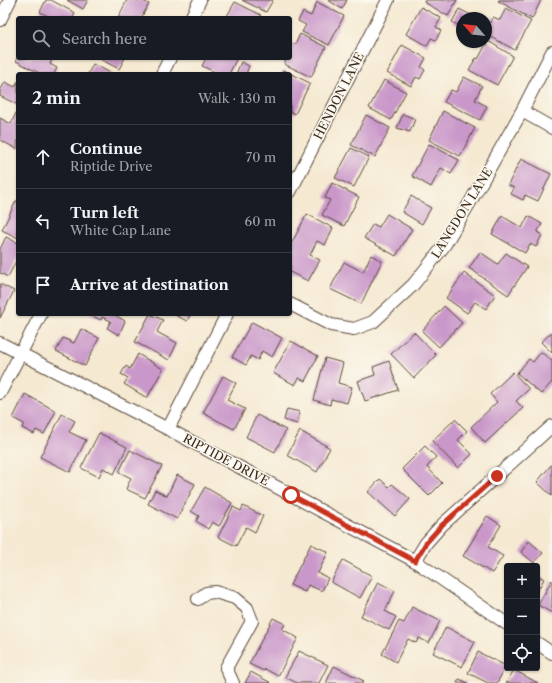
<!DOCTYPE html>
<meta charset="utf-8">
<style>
body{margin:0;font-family:"Libre Caslon Text",serif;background:#20242c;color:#f1f3f6}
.controls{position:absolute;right:12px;bottom:12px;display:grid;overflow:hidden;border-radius:4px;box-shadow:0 1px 3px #0004}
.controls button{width:36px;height:36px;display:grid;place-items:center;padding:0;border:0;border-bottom:1px solid #363941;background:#171b24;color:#f1f3f6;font:20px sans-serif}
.compass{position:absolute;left:456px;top:12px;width:36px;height:36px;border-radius:50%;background:#171b24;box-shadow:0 1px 3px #0004;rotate:298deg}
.stop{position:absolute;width:12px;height:12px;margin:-9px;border:3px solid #c8321e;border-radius:50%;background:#fff}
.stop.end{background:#c8321e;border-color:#fff;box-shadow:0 1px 4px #0008}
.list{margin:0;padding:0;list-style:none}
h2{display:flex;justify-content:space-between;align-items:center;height:52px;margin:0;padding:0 16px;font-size:17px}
h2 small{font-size:13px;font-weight:400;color:#9ea1a6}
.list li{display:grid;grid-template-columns:26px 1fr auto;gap:12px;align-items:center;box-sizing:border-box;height:64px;padding:0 16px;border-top:1px solid #363941}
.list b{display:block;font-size:15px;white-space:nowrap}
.list p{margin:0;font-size:13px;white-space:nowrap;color:#9ea1a6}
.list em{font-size:13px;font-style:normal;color:#9ea1a6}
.icon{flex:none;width:22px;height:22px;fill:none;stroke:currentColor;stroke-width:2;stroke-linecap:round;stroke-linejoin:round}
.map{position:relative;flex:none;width:552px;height:683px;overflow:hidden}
.search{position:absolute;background:#171b24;box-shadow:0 1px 3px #0004;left:16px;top:16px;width:276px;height:44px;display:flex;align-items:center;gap:10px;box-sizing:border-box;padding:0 14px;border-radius:4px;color:#9ea1a6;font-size:15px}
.panel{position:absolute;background:#171b24;box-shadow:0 1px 3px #0004;left:16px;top:72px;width:276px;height:244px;border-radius:4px}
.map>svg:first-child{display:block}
</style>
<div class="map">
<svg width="552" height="683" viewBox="0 0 552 683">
<rect width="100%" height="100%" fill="#fbf7ec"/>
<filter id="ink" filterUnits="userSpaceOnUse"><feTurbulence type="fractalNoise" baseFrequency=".025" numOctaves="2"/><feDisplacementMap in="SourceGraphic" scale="8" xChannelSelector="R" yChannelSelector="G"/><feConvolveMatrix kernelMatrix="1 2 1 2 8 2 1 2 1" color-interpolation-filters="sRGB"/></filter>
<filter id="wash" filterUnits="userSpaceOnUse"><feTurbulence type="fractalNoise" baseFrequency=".012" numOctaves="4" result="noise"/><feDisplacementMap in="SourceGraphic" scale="16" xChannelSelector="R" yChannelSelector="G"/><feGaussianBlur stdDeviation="0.9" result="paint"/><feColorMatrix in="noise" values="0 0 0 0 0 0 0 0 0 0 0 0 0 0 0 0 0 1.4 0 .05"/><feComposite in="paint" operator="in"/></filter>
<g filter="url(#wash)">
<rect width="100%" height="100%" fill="#f5e9d2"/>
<g id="blocks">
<path fill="#c997c9" d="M46 0H51L75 13 73 18H50V17L40 12Z
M67 0H88L83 9Z
M127 0H141L149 4 141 18H118Z
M242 0H273L266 12Z
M328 0H347L342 9Z
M425 0H457L448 16 424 2Z
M499 0H541L532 19 498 1Z
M235 2 261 15 259 18H230L227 16Z
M317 2 344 16 329 45 302 32 306 25 298 21 303 12 311 16Z
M421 7 441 18 436 27 441 30 436 40 431 38 427 46 406 34Z
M506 8 531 21 515 50 486 34V30L493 17 500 20Z
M459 9 471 15 470 18H462V27L452 22Z
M300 34 326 47 311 77 284 64 287 58H290V42L295 45Z
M488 41 513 56 497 85 469 70 476 58 478 59Z
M402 45 426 58 421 67 425 70 420 79 416 77 411 86 387 73Z
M17 58H53L50 64 57 68 54 74H41L16 61Z
M98 58H125L119 69Z
M206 58H237L229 74H219L202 66Z
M241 62 249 66 246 74H236Z
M93 64 113 74H88Z
M283 70 310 83 295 114 290 111V74H281Z
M464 77 482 86 475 100 487 106 480 120 444 102 451 90 456 92Z
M384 80 406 92 391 120 369 108Z
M18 81V105L0 96V91L5 82 15 87Z
M443 111 475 128 460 156 429 140Z
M16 113 18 114 17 149 0 140V118L11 124Z
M403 114 415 119 410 132 397 128Z
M366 115 390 128 375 157 351 145Z
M429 144 459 160 451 174 441 168 431 187 412 176Z
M351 148 369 157 354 187 335 178Z
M521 159 551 174 538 201 525 195 523 200 511 194 514 188 508 185Z
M332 183 359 197 344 226 322 215 330 200 325 198Z
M411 196 431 208 422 224 402 212Z
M16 201H18V238L2 230Z
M307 214 333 228 325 245 317 241 310 255 320 260 308 281 290 272V246Z
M387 214 412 229 396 256 364 238 373 224 379 227Z
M502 216 522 228 528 216 542 224 537 232 542 235 536 247 530 244 525 253 492 234Z
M6 237 18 243V260L17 259 8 277 0 273V249Z
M480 252 498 264 506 253 527 267 508 295 469 268Z
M371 255 382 261 361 304 330 289 344 262 363 272Z
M464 273 495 295 486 309 475 302 467 313 446 298Z
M0 284 14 291 0 318Z
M444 306 462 323 439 347 422 331Z
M88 314H115V315L125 321 119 335 107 328 111 321 102 317 101 320Z
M150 314 163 320 157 332 177 343 169 360 135 342Z
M173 314H191L187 321Z
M252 322 282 338 272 357 262 351 258 360 251 356 246 365 232 357Z
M81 329 99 338 85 366 56 351 63 338 74 343Z
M414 332 436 355 414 378 391 354Z
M552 332V353L541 342Z
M291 341 318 356 305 381 299 378 295 385 273 373Z
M541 352 552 361V382L541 394 517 373 529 359 533 362Z
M138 354 163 369 147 398 124 384 128 378 121 374 126 366 130 369Z
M325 358 343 363 338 383 352 387 347 403 331 399 330 405 314 400Z
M389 361 398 390 365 401 358 381 375 375 373 367Z
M513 372 529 389 516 401 523 408 485 443 471 427 497 402 490 394Z
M223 376 236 383 227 400 245 409 234 429 203 413Z
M25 394 56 411 44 434 36 430 34 434 22 428 24 424 13 418Z
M287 409 300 412 297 424 284 420Z
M62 414 75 421 69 432 86 440 70 472 40 457Z
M257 415 286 430 275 452 246 437Z
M455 419 467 431 458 440 472 454 458 468 432 441Z
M300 431 330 448 317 472 287 455Z
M99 433 127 447 114 474 103 468 99 477 81 468Z
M425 446 436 457 427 467 442 483 429 496 402 469Z
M130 450 162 466 145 498 126 489 131 478 119 472Z
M552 464V496L537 482Z
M177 475 195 484 177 519 148 504 155 490 167 496Z
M380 479 389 487 392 484 410 499 395 516 368 492Z
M205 487 232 503 219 526 212 522 208 529 196 521 199 516 191 511Z
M243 506 263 516 255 532 246 527 236 546 218 537 233 507 241 511Z
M487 516 501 525 488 547 503 556 492 573 463 556Z
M529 541 543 553 534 563 521 552Z
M311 544 328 552 318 573 328 578 322 591 308 585 305 592 290 585Z
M343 560 372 576 360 598 331 582Z
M537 575 544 579 537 592Z
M552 580V613L538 605Z
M378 582 395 591 385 611 396 617 389 630 361 616Z
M412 607 440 621 429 643 419 638 416 643 408 639 396 662 382 654 399 621 404 623Z
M273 618 285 624 282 629 298 638 278 676 265 669 264 671 249 664Z
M446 627 475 642 462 667 433 653Z
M299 651 328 665 319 683H297L285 677Z
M478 652 506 666 497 683H488L468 673Z
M334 666 364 681 363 683H326Z
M514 670 538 683H506Z
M251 672 271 683H245Z
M459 679 468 683H457Z"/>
</g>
</g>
<g filter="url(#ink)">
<use href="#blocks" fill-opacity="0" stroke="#574739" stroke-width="1"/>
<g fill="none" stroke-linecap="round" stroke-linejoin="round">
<g stroke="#574739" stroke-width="14">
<path id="street" d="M191 18 200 0
M0 20 10 0
M162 74 170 58
M522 111 552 128
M290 192 388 0
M290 304 331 325 354 329 373 322 413 285 444 246 472 199 522 111 552 52
M0 343 168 429 415 561 507 624
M0 393 41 314
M168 429 227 314
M415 561 426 543 442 525 552 426
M198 599 206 593 215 592 235 598 247 608 252 621 226 668 233 683
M537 643 552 653"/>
</g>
<use href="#street" stroke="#fff" stroke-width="12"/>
</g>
</g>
<g fill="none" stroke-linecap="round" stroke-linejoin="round" filter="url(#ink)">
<path stroke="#c8321e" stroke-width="5" d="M291 495 415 561 426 543 442 525 497 476"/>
</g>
<g text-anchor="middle" stroke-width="3" stroke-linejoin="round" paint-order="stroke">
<g font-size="12" fill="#3b2a1e" stroke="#fbf7ec">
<text transform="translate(339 96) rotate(-63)" y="4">HENDON LANE</text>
<text transform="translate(462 213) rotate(-58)" y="4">LANGDON LANE</text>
<text transform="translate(226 460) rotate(28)" y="4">RIPTIDE DRIVE</text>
</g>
</g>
</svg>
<div class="controls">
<button>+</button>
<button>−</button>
<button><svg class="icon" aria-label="locate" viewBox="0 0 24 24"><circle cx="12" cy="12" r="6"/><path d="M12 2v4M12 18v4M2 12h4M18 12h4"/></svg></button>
</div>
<svg class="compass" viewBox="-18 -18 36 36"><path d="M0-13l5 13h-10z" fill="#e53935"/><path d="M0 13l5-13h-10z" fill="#9ea1a6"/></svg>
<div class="stop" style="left:291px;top:495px"></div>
<div class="stop end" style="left:497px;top:476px"></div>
<div class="search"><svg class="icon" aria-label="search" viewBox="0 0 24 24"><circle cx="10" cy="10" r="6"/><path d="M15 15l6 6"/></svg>Search here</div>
<section class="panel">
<h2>2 min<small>Walk · 130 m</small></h2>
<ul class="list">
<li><svg class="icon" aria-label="ahead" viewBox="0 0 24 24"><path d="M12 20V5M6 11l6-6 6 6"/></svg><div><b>Continue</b><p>Riptide Drive</p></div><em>70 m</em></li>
<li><svg class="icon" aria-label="left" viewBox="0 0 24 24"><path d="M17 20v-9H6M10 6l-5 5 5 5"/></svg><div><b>Turn left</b><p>White Cap Lane</p></div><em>60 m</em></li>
<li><svg class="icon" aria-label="arrive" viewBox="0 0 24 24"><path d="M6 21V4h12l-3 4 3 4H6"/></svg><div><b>Arrive at destination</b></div></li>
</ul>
</section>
</div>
